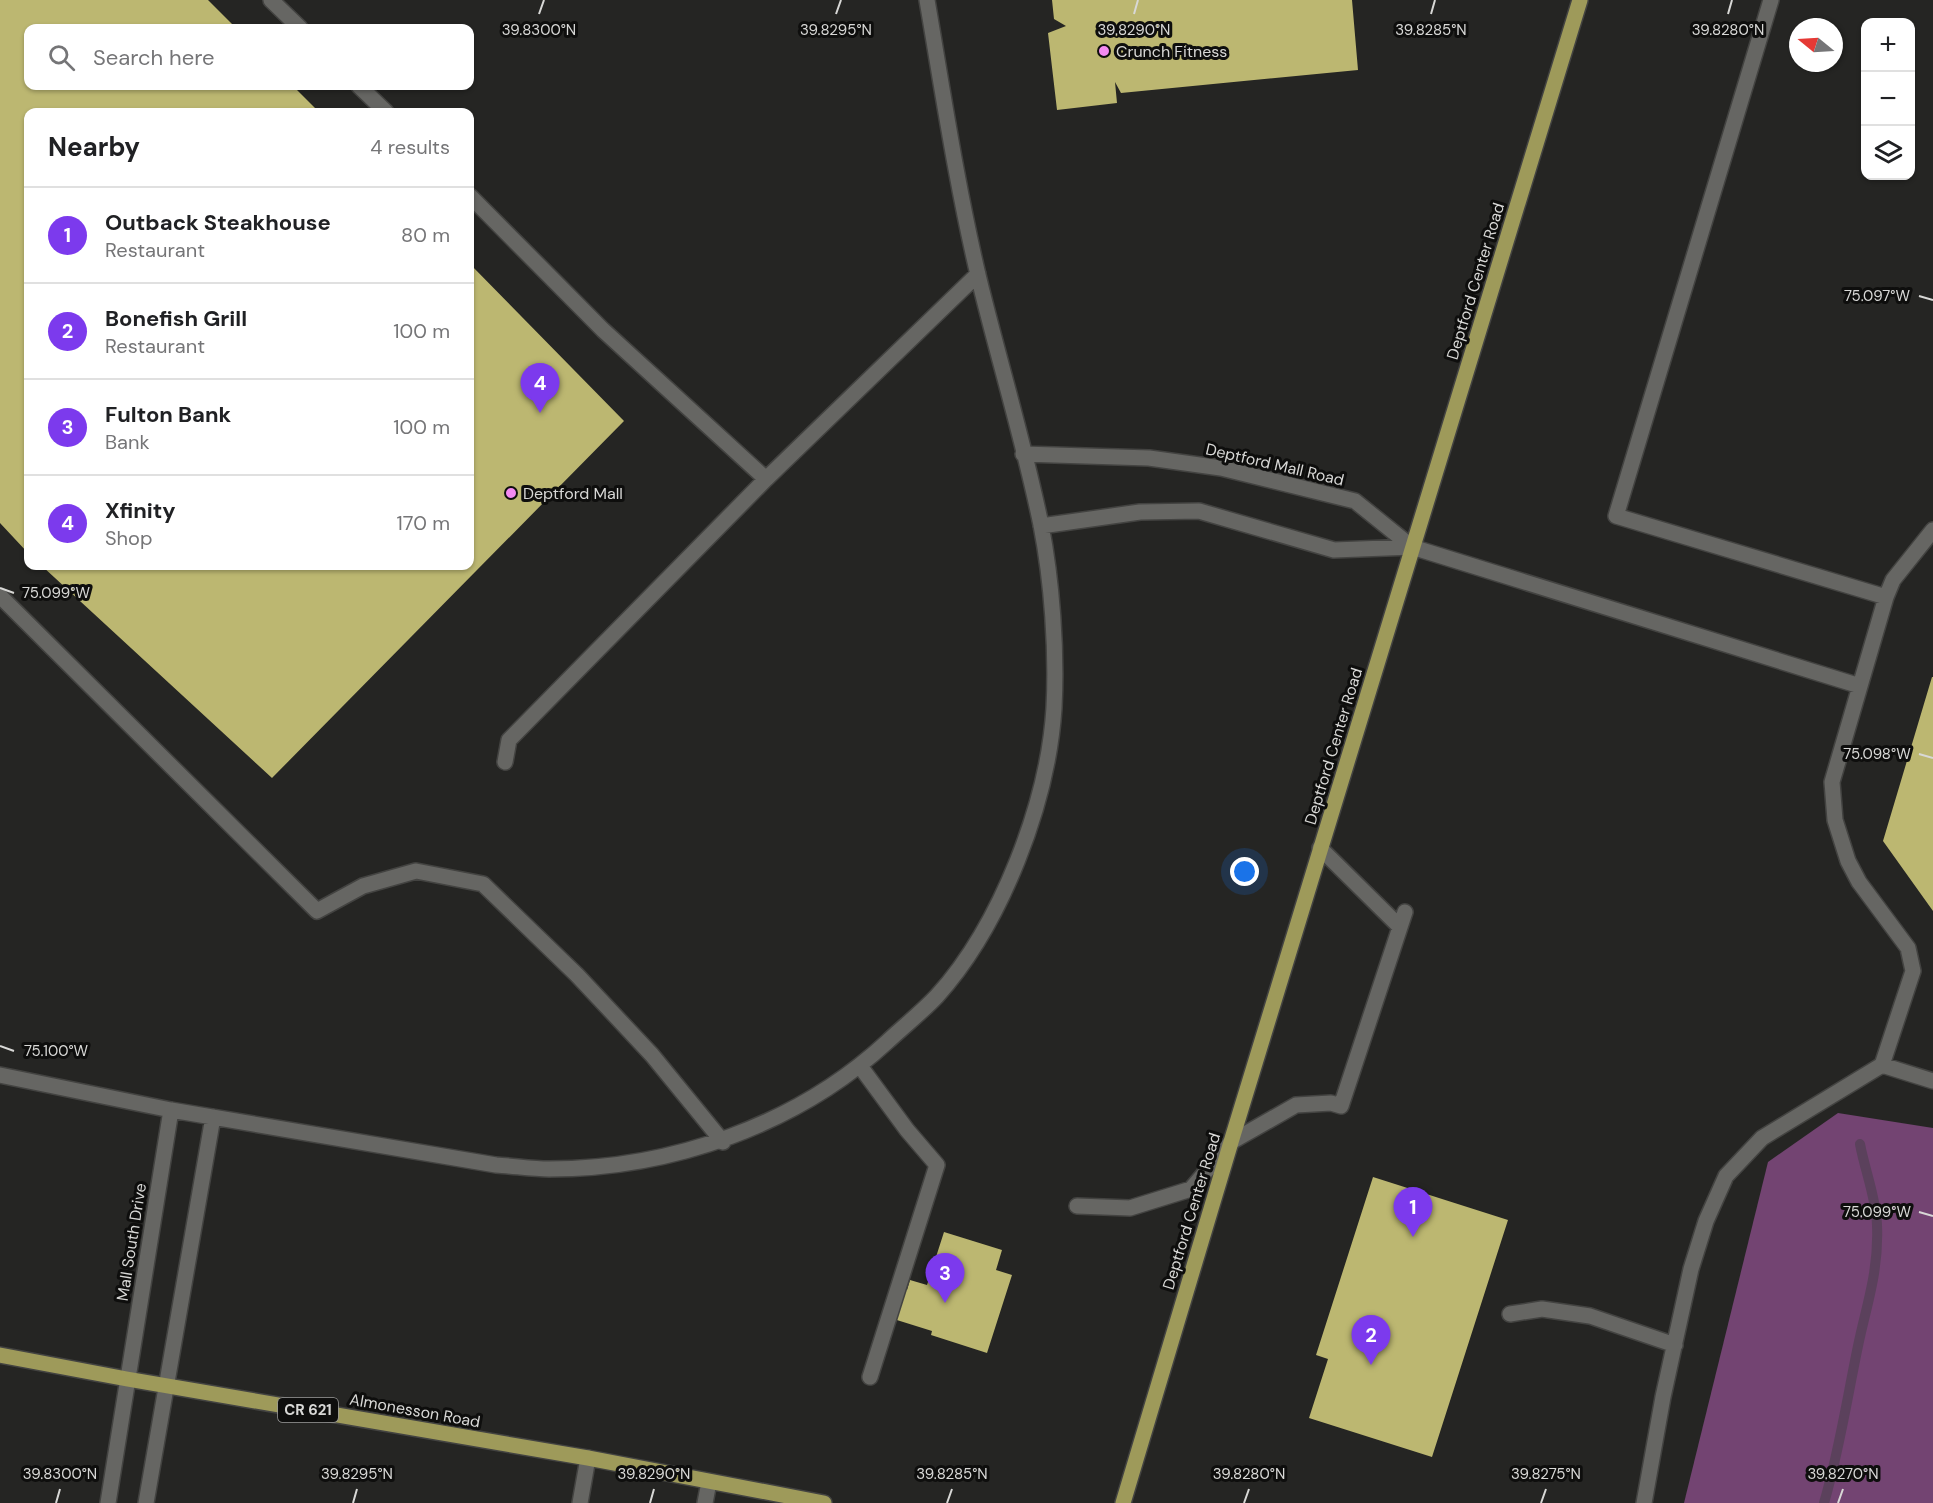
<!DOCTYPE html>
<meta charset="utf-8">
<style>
body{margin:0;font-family:"DM Sans",sans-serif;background:#f2f2f2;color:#202124}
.controls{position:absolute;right:18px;top:18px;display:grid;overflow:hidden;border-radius:12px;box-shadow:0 2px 4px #0004}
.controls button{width:54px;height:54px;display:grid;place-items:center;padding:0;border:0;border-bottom:2px solid #e0e0e0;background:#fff;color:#202124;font:30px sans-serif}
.compass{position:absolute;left:1789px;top:18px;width:54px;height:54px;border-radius:50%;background:#fff;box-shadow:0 2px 4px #0004;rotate:288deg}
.you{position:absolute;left:1245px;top:872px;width:21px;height:21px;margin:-15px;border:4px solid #fff;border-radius:50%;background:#1a73e8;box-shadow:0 0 0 9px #1a73e833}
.badge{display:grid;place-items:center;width:39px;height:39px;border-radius:50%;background:#7c3aed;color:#fff;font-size:20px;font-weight:700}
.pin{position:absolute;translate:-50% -50px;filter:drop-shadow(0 2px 3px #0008)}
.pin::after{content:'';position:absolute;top:32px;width:21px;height:18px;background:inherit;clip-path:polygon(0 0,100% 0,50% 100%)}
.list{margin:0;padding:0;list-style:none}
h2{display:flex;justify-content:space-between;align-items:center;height:78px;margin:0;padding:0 24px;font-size:26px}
h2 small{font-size:20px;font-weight:400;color:#757577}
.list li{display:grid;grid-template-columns:39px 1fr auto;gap:18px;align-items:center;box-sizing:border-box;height:96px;padding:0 24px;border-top:2px solid #e0e0e0}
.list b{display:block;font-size:22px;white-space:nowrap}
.list p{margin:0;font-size:20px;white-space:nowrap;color:#757577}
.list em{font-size:20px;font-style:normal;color:#757577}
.icon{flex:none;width:33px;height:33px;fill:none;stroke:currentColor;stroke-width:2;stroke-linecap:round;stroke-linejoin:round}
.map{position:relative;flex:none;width:1933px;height:1503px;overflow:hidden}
.search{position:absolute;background:#fff;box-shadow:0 2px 4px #0004;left:24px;top:24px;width:450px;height:66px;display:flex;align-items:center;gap:15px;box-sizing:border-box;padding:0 21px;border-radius:12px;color:#757577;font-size:22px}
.panel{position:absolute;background:#fff;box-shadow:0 2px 4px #0004;left:24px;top:108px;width:450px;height:462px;border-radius:12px}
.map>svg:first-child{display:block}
</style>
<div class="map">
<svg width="1933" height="1503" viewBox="0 0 1933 1503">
<rect width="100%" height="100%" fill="#252523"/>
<path fill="#734472" d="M1838 1113 1933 1128V1503H1684L1768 1162Z"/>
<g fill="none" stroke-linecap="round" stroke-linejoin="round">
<path stroke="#5b415c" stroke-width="10" d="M1824 1503C1839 1452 1847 1399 1858 1346 1867 1303 1879 1271 1877 1225 1876 1197 1865 1171 1860 1144"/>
</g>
<path fill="#bcb771" d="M0 0H208L236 28H28V86H293L319 112H28V553L0 523Z
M1052 0H1352L1358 70 1121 93 1115 82 1117 103 1057 110 1048 33 1066 26 1054 19Z
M470 264 624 421 272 778 42 566H470Z
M1932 677H1933V911L1883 841Z
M1373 1177 1508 1220 1432 1457 1309 1418 1328 1359 1316 1355Z
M944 1232 1002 1250 996 1270 1012 1275 987 1353 931 1335 932 1331 884 1316 893 1286 907 1290 910 1280 927 1285Z"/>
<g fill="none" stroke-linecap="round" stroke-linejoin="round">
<g stroke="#434341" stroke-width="18">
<path id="service" d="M271 0 300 28
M1771 0 1616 516 1886 597
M359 86 386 112
M470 196 603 330 766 479 509 740 505 762
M1023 454 1149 458 1221 468 1355 501 1412 547
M766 479 978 274
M1041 526 1140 512 1199 511 1334 550 1412 547 1860 686
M1933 530 1893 580 1886 597 1832 782 1835 820 1848 861 1859 882 1908 948 1913 971 1882 1065 1933 1081
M0 596 317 911 363 886 416 871 483 884 577 975 652 1055 723 1142
M1320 848 1400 927
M860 1066 907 1130 937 1165 870 1377
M0 1075 171 1110 496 1165C514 1166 532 1169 549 1169 671 1169 797 1125 887 1042 903 1027 922 1012 937 996 1001 925 1048 803 1054 708 1057 651 1052 581 1041 525 1024 442 999 361 979 279 957 187 943 93 927 0
M1077 1206 1130 1208 1191 1189 1231 1142 1296 1105 1331 1103 1341 1106 1405 912
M1510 1314 1542 1309 1590 1316 1675 1345
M108 1503 171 1110
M146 1503 213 1117
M580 1503 588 1458
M705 1503 709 1482
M1644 1503 1663 1397 1691 1269 1706 1221 1726 1176 1762 1138 1882 1065"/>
</g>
<g stroke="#434341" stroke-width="18">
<path id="primary" d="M0 1355 127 1379 588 1458 824 1503
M1123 1503 1231 1142 1580 0"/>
</g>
<use href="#service" stroke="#666663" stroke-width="15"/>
<use href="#primary" stroke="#9e9a5a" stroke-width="15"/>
</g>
<path fill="none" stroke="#d8d8d6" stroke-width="2" d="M539 14 544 0M836 14 841 0M1134 14 1138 0M1431 14 1435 0M1728 14 1732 0M1919 296 1933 300M0 588 14 593M1919 754 1933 758M0 1046 14 1051M1919 1212 1933 1216M56 1503 60 1489M353 1503 357 1489M650 1503 654 1489M947 1503 952 1489M1244 1503 1249 1489M1541 1503 1546 1489M1838 1503 1843 1489"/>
<g fill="#f38af1" stroke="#0e0e0d" stroke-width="2">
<circle cx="1104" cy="51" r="6"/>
<circle cx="511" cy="493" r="6"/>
</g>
<g text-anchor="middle" stroke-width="6" stroke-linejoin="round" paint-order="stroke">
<rect fill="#0e0e0d" stroke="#9b9b9a" stroke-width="1.5" x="278" y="1398" width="60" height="24" rx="4.5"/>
<g font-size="15" font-weight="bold" fill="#d8d8d6">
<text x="308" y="1415">CR 621</text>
</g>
<g font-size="16" fill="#d8d8d6" stroke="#0e0e0d" text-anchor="start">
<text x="1116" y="57">Crunch Fitness</text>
<text x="523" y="499">Deptford Mall</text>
</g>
<g font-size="16" fill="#d8d8d6" stroke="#0e0e0d">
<text transform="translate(1475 281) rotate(-73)" y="6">Deptford Center Road</text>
<text transform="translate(1275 464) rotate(13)" y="6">Deptford Mall Road</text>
<text transform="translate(1333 746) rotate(-73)" y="6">Deptford Center Road</text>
<text transform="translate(1191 1211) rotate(-73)" y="6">Deptford Center Road</text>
<text transform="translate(131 1242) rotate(-81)" y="6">Mall South Drive</text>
<text transform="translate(415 1410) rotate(10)" y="6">Almonesson Road</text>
</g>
</g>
<g font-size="15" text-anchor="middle" fill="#d8d8d6" stroke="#0e0e0d" stroke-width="6" stroke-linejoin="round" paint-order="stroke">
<text x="539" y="35">39.8300°N</text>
<text x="836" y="35">39.8295°N</text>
<text x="1134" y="35">39.8290°N</text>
<text x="1431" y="35">39.8285°N</text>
<text x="1728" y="35">39.8280°N</text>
<text x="1877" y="301">75.097°W</text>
<text x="56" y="598">75.099°W</text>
<text x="1877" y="759">75.098°W</text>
<text x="56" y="1056">75.100°W</text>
<text x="1877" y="1217">75.099°W</text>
<text x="1843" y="1479">39.8270°N</text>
<text x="60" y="1479">39.8300°N</text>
<text x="357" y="1479">39.8295°N</text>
<text x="654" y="1479">39.8290°N</text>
<text x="952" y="1479">39.8285°N</text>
<text x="1249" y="1479">39.8280°N</text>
<text x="1546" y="1479">39.8275°N</text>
</g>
</svg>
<div class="controls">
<button>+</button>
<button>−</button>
<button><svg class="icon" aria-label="layers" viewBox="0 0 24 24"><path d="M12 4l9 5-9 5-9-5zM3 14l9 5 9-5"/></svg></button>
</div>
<svg class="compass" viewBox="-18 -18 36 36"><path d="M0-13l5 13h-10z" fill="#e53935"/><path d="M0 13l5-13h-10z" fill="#757577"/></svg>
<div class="you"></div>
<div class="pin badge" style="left:1413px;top:1237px">1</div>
<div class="pin badge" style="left:1371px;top:1365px">2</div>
<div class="pin badge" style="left:945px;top:1303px">3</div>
<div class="pin badge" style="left:540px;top:413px">4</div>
<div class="search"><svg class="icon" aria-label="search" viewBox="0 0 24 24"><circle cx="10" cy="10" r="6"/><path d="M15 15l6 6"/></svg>Search here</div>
<section class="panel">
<h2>Nearby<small>4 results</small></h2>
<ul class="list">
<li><span class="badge">1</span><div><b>Outback Steakhouse</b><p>Restaurant</p></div><em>80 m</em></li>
<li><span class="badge">2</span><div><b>Bonefish Grill</b><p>Restaurant</p></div><em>100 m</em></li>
<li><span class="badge">3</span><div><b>Fulton Bank</b><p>Bank</p></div><em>100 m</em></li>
<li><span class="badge">4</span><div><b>Xfinity</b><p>Shop</p></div><em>170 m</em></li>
</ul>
</section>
</div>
